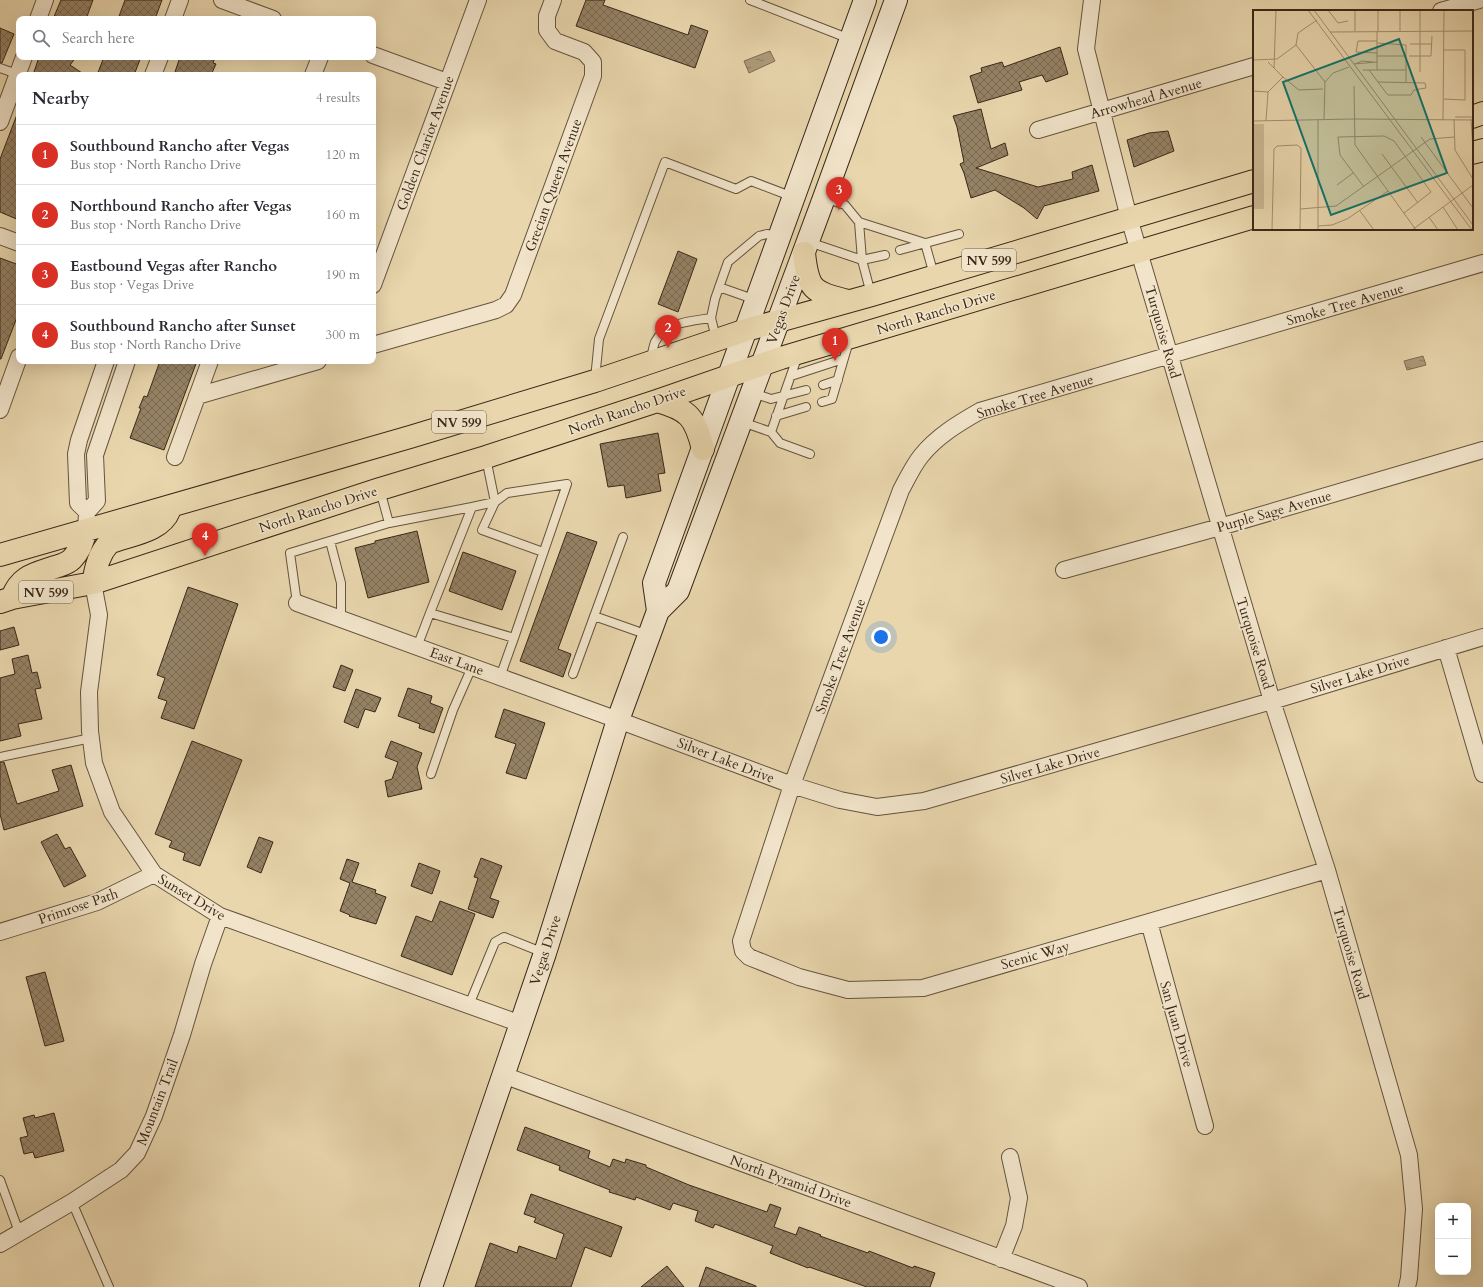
<!DOCTYPE html>
<meta charset="utf-8">
<style>
body{margin:0;font-family:Cardo,serif;background:#f2f2f3;color:#2b2b33}
.controls{position:absolute;right:12px;bottom:12px;display:grid;overflow:hidden;border-radius:8px;box-shadow:0 4px 16px #0002}
.controls button{width:36px;height:36px;display:grid;place-items:center;padding:0;border:0;border-bottom:1px solid #e1e1e2;background:#fff;color:#2b2b33;font:20px sans-serif}
.you{position:absolute;left:881px;top:637px;width:14px;height:14px;margin:-10px;border:3px solid #fff;border-radius:50%;background:#1a73e8;box-shadow:0 0 0 6px #1a73e833}
.badge{display:grid;place-items:center;width:26px;height:26px;border-radius:50%;background:#d93025;color:#fff;font-size:13px;font-weight:700}
.pin{position:absolute;translate:-50% -33px;filter:drop-shadow(0 1px 2px #0008)}
.pin::after{content:'';position:absolute;top:21px;width:14px;height:12px;background:inherit;clip-path:polygon(0 0,100% 0,50% 100%)}
.list{margin:0;padding:0;list-style:none}
h2{display:flex;justify-content:space-between;align-items:center;height:52px;margin:0;padding:0 16px;font-size:17px}
h2 small{font-size:13px;font-weight:400;color:#7c7c81}
.list li{display:grid;grid-template-columns:26px 1fr auto;gap:12px;align-items:center;box-sizing:border-box;height:60px;padding:0 16px;border-top:1px solid #e1e1e2}
.list b{display:block;font-size:15px;white-space:nowrap}
.list p{margin:0;font-size:13px;white-space:nowrap;color:#7c7c81}
.list em{font-size:13px;font-style:normal;color:#7c7c81}
.icon{flex:none;width:22px;height:22px;fill:none;stroke:currentColor;stroke-width:2;stroke-linecap:round;stroke-linejoin:round}
.map{position:relative;flex:none;width:1483px;height:1287px;overflow:hidden}
.search{position:absolute;background:#fff;box-shadow:0 4px 16px #0002;left:16px;top:16px;width:360px;height:44px;display:flex;align-items:center;gap:10px;box-sizing:border-box;padding:0 14px;border-radius:8px;color:#7c7c81;font-size:15px}
.panel{position:absolute;background:#fff;box-shadow:0 4px 16px #0002;left:16px;top:72px;width:360px;height:292px;border-radius:8px}
.map>svg:first-child{display:block}
</style>
<div class="map">
<svg width="1483" height="1287" viewBox="0 0 1483 1287">
<defs>
<pattern id="water-ripples" width="26" height="14" patternUnits="userSpaceOnUse"><rect width="26" height="14" fill="#ad9b7a"/><path d="M2 4q2-2 4 0t4 0M15 11q2-2 4 0t4 0" fill="none" stroke="#8e7e63"/></pattern>
<pattern id="building-cross-hatch" width="8" height="8" patternUnits="userSpaceOnUse"><rect width="8" height="8" fill="#958265"/><path d="M0 0l8 8M0 8l8-8" fill="none" stroke="#7b6a52"/></pattern>
</defs>
<rect width="100%" height="100%" fill="#e9d6ad"/>
<filter id="stains"><feTurbulence type="fractalNoise" baseFrequency=".005" numOctaves="4"/><feColorMatrix values="0 0 0 0 .2 0 0 0 0 .09 0 0 0 0 .02 0 0 0 .5 -.17"/></filter>
<radialGradient id="worn" r=".72"><stop offset=".6" stop-color="#630" stop-opacity="0"/><stop offset="1" stop-color="#630" stop-opacity=".3"/></radialGradient>
<path fill="url(#water-ripples)" stroke="#7f6d53" d="M770 51 775 61 749 73 744 61Z
M1423 356 1426 365 1407 370 1404 361Z"/>
<path fill="url(#building-cross-hatch)" stroke="#392818" d="M61 0H93L86 19H53Z
M125 0H162L155 19H118Z
M586 0H605L603 5 688 35 691 25 708 31 695 68 576 26Z
M0 28 14 34 2 63H0Z
M1060 47 1068 74 1046 82 1042 75 1019 82 1022 90 978 103 970 76 982 72 981 68 1002 62 1004 67Z
M39 57H76L70 65 85 75H33Z
M104 57H141L134 75H97Z
M180 57H215L213 63 216 64 211 75H174Z
M981 109 991 149 1005 143 1008 155 976 168 1038 187 1073 179 1072 172 1092 165 1099 191 1044 206 1037 219 1024 208 995 190 971 198 964 173 960 164 964 162 957 127 953 116Z
M18 112H19V220L0 212V159Z
M1168 131 1174 151 1134 167 1127 140 1149 133Z
M678 251 697 259 678 312 658 304Z
M0 258 19 265V312L1 359H0Z
M160 361H197L164 450 130 438 141 408H139L144 396 147 397Z
M658 433 665 473 658 474 661 491 626 498 624 485 608 487 600 444Z
M417 531 429 582 368 598 355 548 375 543V541Z
M567 532 597 542 558 649 571 654 563 677 520 661Z
M463 552 516 571 502 610 449 591Z
M188 587 238 604 194 729 161 718 167 701 158 698 165 678 157 675Z
M14 627 19 645 0 650V631Z
M28 655 32 673 37 672 41 688 35 689 42 719 18 724 21 736 0 741V678L15 674 12 659Z
M341 665 353 670 345 691 333 687Z
M408 688 432 696 430 703 443 708 434 733 419 728 420 724 398 716Z
M356 689 381 698 375 712 365 709 358 728 344 722Z
M504 709 545 723 526 779 506 773 516 744 495 737Z
M192 741 242 760 200 866 183 860 185 853 169 847 172 841 155 834Z
M391 741 422 753 417 767 422 789 388 797 385 781 392 779 398 762 385 757Z
M0 762H4L17 804 59 791 52 770 71 765 83 806 4 830 0 814Z
M57 834 65 849 70 847 86 876 64 887 41 842Z
M259 837 273 842 261 873 247 867Z
M481 858 502 866 490 898 499 901 493 918 468 909 478 878 474 877Z
M347 859 359 863 352 882 376 890 375 893 386 897 376 924 349 916 350 915 340 911 350 883 340 879Z
M419 863 440 871 432 894 411 886Z
M440 901 475 914 452 975 401 956 416 916 432 922Z
M45 972 64 1041 45 1046 26 977Z
M54 1113 64 1151 35 1158 33 1152 24 1154 20 1138 28 1136 23 1118 34 1115 35 1118Z
M525 1127 590 1151 588 1158 610 1167 613 1159 625 1163 626 1159 646 1165V1167L689 1185 767 1212 770 1204 781 1208 774 1227 796 1235 799 1227 821 1235 820 1236 868 1253 869 1251 913 1268 914 1266 935 1273 930 1287H867L809 1267 808 1268 770 1253 773 1246 715 1224 713 1228 695 1221 698 1211 673 1203 670 1210 636 1197 635 1200 609 1192 610 1190 559 1170 560 1166 517 1150Z
M531 1194 622 1227 611 1257 585 1247 571 1287H475L490 1243 517 1253 519 1246 556 1259 564 1234 534 1222 536 1218 524 1214Z
M667 1266 684 1287H641Z
M706 1267 756 1286V1287H699Z"/>
<g fill="none" stroke-linecap="round" stroke-linejoin="round">
<g stroke="#65543d" stroke-width="10">
<path id="service" d="M750 0 850 39
M0 68 17 74
M825 198 845 205 859 222 862 260 885 255
M859 222 925 243 934 275
M809 242 862 260 871 294
M900 250 959 234
M719 287 756 300
M711 318 716 338
M651 360C652 354 653 347 655 342 665 322 692 321 711 318L715 299 728 262 759 236 767 234 778 236
M791 376 843 359
M595 379 599 339 665 162 736 189 751 181 793 197
M823 385 838 380
M753 393 771 399 806 390
M822 402 832 399 849 341
M776 416 806 407
M742 422 771 432 798 355
M771 432 780 443 810 454
M486 458 495 502 482 530 543 552
M380 490 389 523 472 507 430 613 417 647
M472 507 495 502 507 493 567 484 514 638
M330 541 341 583V619
M297 603 290 553 389 523
M430 613 514 638 500 677
M594 616 648 635
M573 674 623 537
M0 757 91 738
M431 774 453 710 472 667
M469 1005 495 942 504 937 544 953
M0 1180 19 1232
M72 1202 109 1287"/>
</g>
<g stroke="#65543d" stroke-width="18">
<path id="minor" d="M222 0 273 19
M1092 0 1086 49 1129 218 1272 701 1327 870 1409 1155 1414 1209 1409 1278 1407 1287
M1441 11 1479 0
M38 19 45 0
M173 19 180 0
M373 55 447 82
M153 75 160 57
M313 75 320 57
M0 122 24 57
M1038 130 1254 66
M0 236 19 243
M373 285 478 0
M373 345 496 310 506 305 513 295 593 76V62L584 52 555 41 547 30V16L553 0
M197 396 318 361
M0 410 19 357
M175 457 210 361
M87 512 78 503 76 454 79 440 106 361
M86 531 87 512 97 501 95 455 127 361
M1064 570 1220 527 1483 450
M93 583 99 615 89 692 90 731 94 763 112 812 154 874 220 916 521 1024
M297 603 618 720 792 785 840 800 877 807 924 801 1272 701 1483 637
M1446 648 1483 774
M1327 870 923 988 848 990 799 977 749 957 743 951 741 941 792 785 901 490C907 479 913 466 921 456 937 436 959 423 980 411L1483 263
M1149 922 1205 1126
M0 932 97 902 154 874
M503 1075 1079 1287
M0 1244 72 1202 121 1170 137 1153 154 1116 182 1035 203 964 220 916
M1001 1259 1014 1226 1019 1198 1010 1157"/>
</g>
<g stroke="#392818" stroke-width="24">
<path id="secondary" d="M658 611 654 583 865 0
M431 1287 545 953 618 720 658 611 678 591 824 198 896 0"/>
</g>
<g stroke="#392818" stroke-width="24">
<path id="primary" d="M1472 117 1483 113
M1472 153 1483 150
M804 253C808 291 813 292 848 301
M657 401C689 410 695 417 703 449
M0 555 410 437 595 381 746 330 872 295 1254 181
M93 583C96 568 98 555 109 543 128 535 161 532 169 511
M12 598C20 576 34 574 55 567 61 565 67 564 72 559 80 551 82 542 86 531
M0 602 12 598 93 583 380 489 486 457 657 401 781 358 1254 217"/>
</g>
<use href="#service" stroke="#f1e4ca" stroke-width="8"/>
<use href="#minor" stroke="#f1e4ca" stroke-width="16"/>
<use href="#secondary" stroke="#f1e4ca" stroke-width="22"/>
<use href="#primary" stroke="#e9d6ad" stroke-width="22"/>
</g>
<g text-anchor="middle" stroke-width="3" stroke-linejoin="round" paint-order="stroke">
<g fill="#f1e4ca" stroke="#70604d" stroke-width="1">
<rect x="962" y="249" width="54" height="22" rx="3"/>
<rect x="432" y="411" width="54" height="22" rx="3"/>
<rect x="19" y="581" width="54" height="22" rx="3"/>
</g>
<g font-size="13" font-weight="bold" fill="#392818">
<text x="989" y="265">NV 599</text>
<text x="459" y="427">NV 599</text>
<text x="46" y="597">NV 599</text>
</g>
<g font-size="14" fill="#392818" stroke="#f1e4ca">
<text transform="translate(1146 98) rotate(-16)" y="5">Arrowhead Avenue</text>
<text transform="translate(425 143) rotate(-70)" y="5">Golden Chariot Avenue</text>
<text transform="translate(553 185) rotate(-70)" y="5">Grecian Queen Avenue</text>
<text transform="translate(1345 304) rotate(-16)" y="5">Smoke Tree Avenue</text>
<text transform="translate(783 309) rotate(-70)" y="5">Vegas Drive</text>
<text transform="translate(936 312) rotate(-17)" y="5">North Rancho Drive</text>
<text transform="translate(1163 332) rotate(74)" y="5">Turquoise Road</text>
<text transform="translate(1035 396) rotate(-17)" y="5">Smoke Tree Avenue</text>
<text transform="translate(627 410) rotate(-19)" y="5">North Rancho Drive</text>
<text transform="translate(318 509) rotate(-18)" y="5">North Rancho Drive</text>
<text transform="translate(1274 511) rotate(-16)" y="5">Purple Sage Avenue</text>
<text transform="translate(1255 643) rotate(73)" y="5">Turquoise Road</text>
<text transform="translate(840 656) rotate(-70)" y="5">Smoke Tree Avenue</text>
<text transform="translate(457 661) rotate(20)" y="5">East Lane</text>
<text transform="translate(1360 674) rotate(-17)" y="5">Silver Lake Drive</text>
<text transform="translate(726 760) rotate(21)" y="5">Silver Lake Drive</text>
<text transform="translate(1050 765) rotate(-16)" y="5">Silver Lake Drive</text>
<text transform="translate(192 897) rotate(31)" y="5">Sunset Drive</text>
<text transform="translate(78 906) rotate(-19)" y="5">Primrose Path</text>
<text transform="translate(545 950) rotate(-72)" y="5">Vegas Drive</text>
<text transform="translate(1351 953) rotate(74)" y="5">Turquoise Road</text>
<text transform="translate(1035 955) rotate(-16)" y="5">Scenic Way</text>
<text transform="translate(1177 1024) rotate(74)" y="5">San Juan Drive</text>
<text transform="translate(157 1102) rotate(-69)" y="5">Mountain Trail</text>
<text transform="translate(791 1181) rotate(20)" y="5">North Pyramid Drive</text>
</g>
</g>
<g transform="translate(1253 10)">
<rect width="220" height="220" fill="#e9d6ad"/>
<path d="M0 114H11V199H0Z" fill="#cbb894"/>
<path fill="none" stroke="#a39071" stroke-width="1" d="M55 0 219 220M61 0 220 215M75 0 85 13 95 11M102 21V0M124 21V60M125 21V0M147 21V0M77 22 220 21M124 31H105L103 42 124 43M124 33 153 35V72M157 34H178M43 35 72 72M190 40H212V90L191 89M124 46H153M156 46H178L179 26M0 50 24 49 43 35 45 23 64 10M15 52 30 67M101 54 124 52M102 54 109 51 120 52M21 58 23 0M110 60H153M116 60 134 84 135 85H158L161 80 173 78 172 73 125 72M167 62V0M101 76 102 135 163 220M0 81 15 82M202 107H220M71 109 72 72 80 63 96 57M201 109 202 140 220 169M218 109 220 139M190 110 191 0M0 111 101 109 220 110M13 111 15 82 30 67 46 80 70 79M168 127 220 198M129 144 165 193M84 175 100 163M111 177 87 145 85 127 131 126 141 131 178 182 151 203M190 197 205 220M47 199 83 196 177 129 201 127M107 201 121 220M176 207 185 220M65 216 79 215 94 209 135 181M19 220 21 139 24 136 44 135 48 138 47 220M65 220V110M159 220 220 175"/>
<path fill="#0f766e" fill-opacity="0.15" stroke="#0f766e" stroke-width="2" d="M146 29 194 163 78 205 30 72Z"/>
<rect width="220" height="220" fill="none" stroke="#392818" stroke-width="2"/>
</g>
<rect width="100%" height="100%" filter="url(#stains)"/>
<rect width="100%" height="100%" fill="url(#worn)"/>
</svg>
<div class="controls">
<button>+</button>
<button>−</button>
</div>
<div class="you"></div>
<div class="pin badge" style="left:835px;top:361px">1</div>
<div class="pin badge" style="left:668px;top:348px">2</div>
<div class="pin badge" style="left:839px;top:210px">3</div>
<div class="pin badge" style="left:205px;top:556px">4</div>
<div class="search"><svg class="icon" aria-label="search" viewBox="0 0 24 24"><circle cx="10" cy="10" r="6"/><path d="M15 15l6 6"/></svg>Search here</div>
<section class="panel">
<h2>Nearby<small>4 results</small></h2>
<ul class="list">
<li><span class="badge">1</span><div><b>Southbound Rancho after Vegas</b><p>Bus stop · North Rancho Drive</p></div><em>120 m</em></li>
<li><span class="badge">2</span><div><b>Northbound Rancho after Vegas</b><p>Bus stop · North Rancho Drive</p></div><em>160 m</em></li>
<li><span class="badge">3</span><div><b>Eastbound Vegas after Rancho</b><p>Bus stop · Vegas Drive</p></div><em>190 m</em></li>
<li><span class="badge">4</span><div><b>Southbound Rancho after Sunset</b><p>Bus stop · North Rancho Drive</p></div><em>300 m</em></li>
</ul>
</section>
</div>
